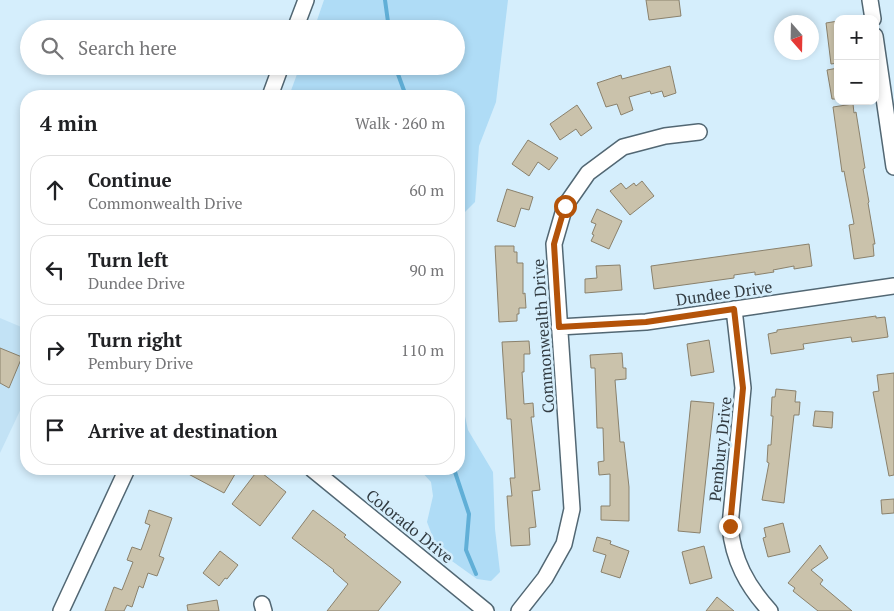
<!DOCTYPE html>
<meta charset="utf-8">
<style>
body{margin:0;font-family:"PT Serif",serif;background:#f6f6f6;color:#202124}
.controls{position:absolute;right:15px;top:15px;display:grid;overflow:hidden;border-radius:10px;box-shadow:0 2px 8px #0003}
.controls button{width:45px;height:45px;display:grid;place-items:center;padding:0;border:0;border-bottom:1px solid #e0e0e0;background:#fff;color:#202124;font:25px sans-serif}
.compass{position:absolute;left:774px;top:15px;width:45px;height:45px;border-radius:50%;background:#fff;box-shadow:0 2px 8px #0003;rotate:160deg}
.stop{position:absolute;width:15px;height:15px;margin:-11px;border:4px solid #b45309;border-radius:50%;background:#fff}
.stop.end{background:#b45309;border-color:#fff;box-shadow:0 1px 5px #0008}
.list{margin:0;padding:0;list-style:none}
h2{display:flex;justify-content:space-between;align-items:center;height:65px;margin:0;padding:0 20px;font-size:21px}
h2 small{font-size:16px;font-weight:400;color:#757577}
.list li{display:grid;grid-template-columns:32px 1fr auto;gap:15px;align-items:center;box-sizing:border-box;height:70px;margin:0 10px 10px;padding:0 10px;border:1px solid #e0e0e0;border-radius:20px}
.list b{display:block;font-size:19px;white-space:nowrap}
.list p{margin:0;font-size:16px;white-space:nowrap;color:#757577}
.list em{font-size:16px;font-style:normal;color:#757577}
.icon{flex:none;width:28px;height:28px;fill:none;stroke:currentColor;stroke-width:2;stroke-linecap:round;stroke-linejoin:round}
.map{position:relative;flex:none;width:894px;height:611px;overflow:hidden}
.search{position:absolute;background:#fff;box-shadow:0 2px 8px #0003;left:20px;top:20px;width:445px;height:55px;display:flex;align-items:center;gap:12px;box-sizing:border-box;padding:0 18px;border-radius:28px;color:#757577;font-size:19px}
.panel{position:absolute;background:#fff;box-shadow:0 2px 8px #0003;left:20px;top:90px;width:445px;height:385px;border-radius:20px}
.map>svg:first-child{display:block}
</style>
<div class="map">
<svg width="894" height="611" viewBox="0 0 894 611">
<rect width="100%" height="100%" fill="#d5eefc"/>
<path fill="#c2e2f5" d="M0 318 26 329V398L0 453Z"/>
<path fill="#afdcf6" d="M324 0H508L496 102 479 146 475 202 459 218V96H289L300 66H456V29H314Z
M459 389 468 430 493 472 495 529 500 572 491 581 477 579 438 551 427 522 433 496 431 482 419 469H459Z"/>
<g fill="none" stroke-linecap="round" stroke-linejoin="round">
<path stroke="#60afd7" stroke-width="4" d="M385 0 389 29
M395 66 406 96
M454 469 469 514 466 550 476 574"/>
</g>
<path fill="#cac2ab" stroke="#8a816c" d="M646 0H679L681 16 649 20Z
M838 21V63L831 64 826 23Z
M670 66 676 93 664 97 662 91 651 94 650 91 629 97 633 110 621 115 617 104 606 107 597 83 621 75 622 79Z
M838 68V99H832L827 70Z
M853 104 854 113 856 112 865 168 863 169 869 202 868 203 875 244H873L874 256 854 259 849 225 854 224 844 171 842 172 833 107Z
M577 105 592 128 581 136 576 129 560 140 550 124Z
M528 140 558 158 549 170 538 162 529 176 512 164Z
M642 181 654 196 630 215 610 191 621 183 626 189 634 183 636 186Z
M507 189 533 197 529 210 521 208 515 227 497 221Z
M597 209 622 221 609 249 591 241 594 235 592 234 596 224 591 222Z
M809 244 812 266 794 269V266L773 270 774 272 755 275V272L734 275V278L654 289 651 266Z
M495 246H514V252H517V263H523V294L525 293 526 308H519V314H517V321L499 322Z
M620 265 622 290 585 293V279L597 278 596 266Z
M876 316V318L885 317 888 337 852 342 851 337 803 344 804 349 771 354 768 334 777 332V330Z
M709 340 714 372 691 376 687 344Z
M529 341 530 354H524V372H522L524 404 533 403 534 417H531L540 490 532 491 536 527 529 528 530 545 511 546 507 496H512L510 478H515L511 419H507L502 342Z
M0 348 22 357 9 388 0 383Z
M622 353 623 368H626V379L615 380 620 442H624L629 487V521L601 520V506H610V474L599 475 598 462 604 461 603 428H597L595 368H591L590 355Z
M894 373V475L889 476 873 392 879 391 877 375Z
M776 389 796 391 795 402H800L799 415H794L784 503 762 500 769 463 767 462 768 445H771L773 416H771L772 397H775Z
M691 401 714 403 700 533 678 531Z
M815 411 833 412 832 428 813 426Z
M179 469H238L224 493Z
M258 470 286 492 260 526 232 504Z
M894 499V513L882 514 881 500Z
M149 510 172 518 159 556 164 558 157 576 148 573 143 588 139 586 132 607 127 605 124 611H105L114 587 122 590 133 562 127 560 132 547 141 550 150 525 145 523Z
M313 510 346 535 344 537 401 582 378 611H327L348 584 333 571 334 570 292 538Z
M783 523 790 552 768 557 763 538 766 537 764 528Z
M597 537 611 541 610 544 629 551 620 578 601 572 606 555 593 551Z
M820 545 828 558 811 570 823 580 820 584 852 611H818L793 591 795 588 788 583Z
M704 546 712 578 690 584 682 552Z
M220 551 238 565 227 579 225 578 219 586 203 573Z
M717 597 734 611H706Z
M217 600 219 611H188L187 605Z"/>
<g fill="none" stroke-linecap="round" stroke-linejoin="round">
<g stroke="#526773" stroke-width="18">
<path id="minor" d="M870 0 873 19
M295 29 306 0
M875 36 894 167
M270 96 281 66
M734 309 743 388 730 526C733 560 747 586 770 611
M559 327 646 322 894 286
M312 469 486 611
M262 604 264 611
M61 611 127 469
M519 611 545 578 564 544 572 509 554 244 565 206 588 173 623 147 665 136 699 132"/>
</g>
<use href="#minor" stroke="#fff" stroke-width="15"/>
</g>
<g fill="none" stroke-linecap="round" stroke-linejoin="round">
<path stroke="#b45309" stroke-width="6" d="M565 206 554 244 559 327 646 322 734 309 743 388 730 526"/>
</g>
<g text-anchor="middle" stroke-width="5" stroke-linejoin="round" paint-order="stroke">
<g font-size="16" fill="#323b41" stroke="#d5eefc">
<text transform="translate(724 293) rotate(-8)" y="6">Dundee Drive</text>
<text transform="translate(543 336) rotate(-94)" y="6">Commonwealth Drive</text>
<text transform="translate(720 449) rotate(-84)" y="6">Pembury Drive</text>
<text transform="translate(410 526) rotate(39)" y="6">Colorado Drive</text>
</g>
</g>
</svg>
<div class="controls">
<button>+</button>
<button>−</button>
</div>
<svg class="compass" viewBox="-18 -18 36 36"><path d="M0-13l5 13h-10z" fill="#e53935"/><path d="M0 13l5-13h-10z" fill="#757577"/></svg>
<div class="stop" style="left:565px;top:206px"></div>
<div class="stop end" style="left:730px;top:526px"></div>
<div class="search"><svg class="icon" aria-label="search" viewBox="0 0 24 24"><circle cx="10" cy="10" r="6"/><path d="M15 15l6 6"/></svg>Search here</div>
<section class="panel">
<h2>4 min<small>Walk · 260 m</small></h2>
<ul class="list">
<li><svg class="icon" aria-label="ahead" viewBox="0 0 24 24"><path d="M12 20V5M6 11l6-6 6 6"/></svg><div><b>Continue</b><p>Commonwealth Drive</p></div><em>60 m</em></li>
<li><svg class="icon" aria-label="left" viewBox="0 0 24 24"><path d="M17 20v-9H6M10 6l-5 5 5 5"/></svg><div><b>Turn left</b><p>Dundee Drive</p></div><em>90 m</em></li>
<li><svg class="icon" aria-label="right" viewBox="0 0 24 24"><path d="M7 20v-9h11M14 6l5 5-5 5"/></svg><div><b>Turn right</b><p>Pembury Drive</p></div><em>110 m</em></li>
<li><svg class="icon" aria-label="arrive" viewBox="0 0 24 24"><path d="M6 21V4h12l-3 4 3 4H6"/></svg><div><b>Arrive at destination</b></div></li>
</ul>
</section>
</div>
